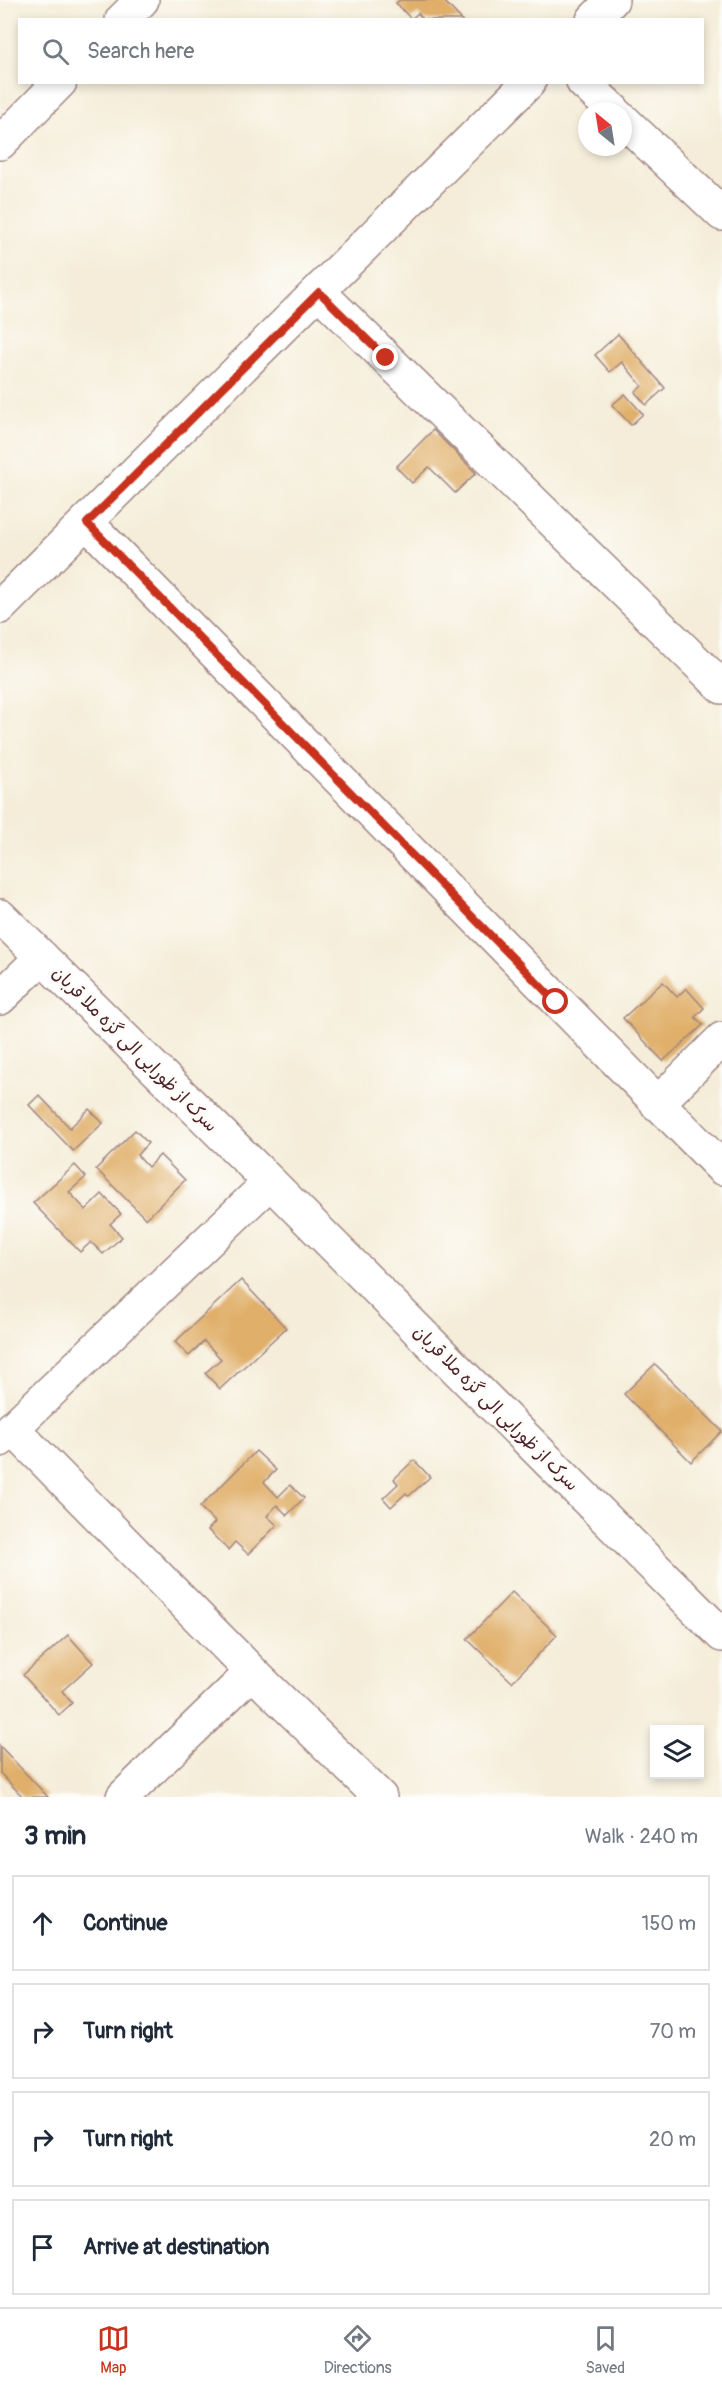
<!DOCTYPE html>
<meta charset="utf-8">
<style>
body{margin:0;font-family:Pangolin,"Playpen Sans Arabic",sans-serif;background:#f2f2f3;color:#1f2937}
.controls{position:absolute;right:18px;bottom:18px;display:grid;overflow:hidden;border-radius:0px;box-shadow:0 3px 9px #0003}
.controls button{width:54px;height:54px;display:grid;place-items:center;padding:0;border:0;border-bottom:2px solid #e0e1e3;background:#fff;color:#1f2937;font:30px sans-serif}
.compass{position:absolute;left:578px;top:102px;width:54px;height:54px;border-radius:50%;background:#fff;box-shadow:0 3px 9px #0003;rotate:330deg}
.stop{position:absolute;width:18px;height:18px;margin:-14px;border:4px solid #c8321e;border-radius:50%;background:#fff}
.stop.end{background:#c8321e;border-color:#fff;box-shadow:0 2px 6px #0008}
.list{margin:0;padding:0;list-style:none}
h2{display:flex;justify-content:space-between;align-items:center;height:78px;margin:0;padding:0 24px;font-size:26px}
h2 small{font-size:20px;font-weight:400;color:#747a83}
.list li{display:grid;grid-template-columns:39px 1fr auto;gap:18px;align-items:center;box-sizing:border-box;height:96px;margin:0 12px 12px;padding:0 12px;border:2px solid #e0e1e3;border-radius:0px}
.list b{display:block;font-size:22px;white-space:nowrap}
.list em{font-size:20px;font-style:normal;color:#747a83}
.icon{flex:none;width:33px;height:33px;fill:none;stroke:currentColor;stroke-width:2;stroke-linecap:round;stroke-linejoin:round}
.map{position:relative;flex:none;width:722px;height:1797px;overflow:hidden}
.search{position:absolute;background:#fff;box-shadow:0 3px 9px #0003;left:18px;right:18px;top:18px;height:66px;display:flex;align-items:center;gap:15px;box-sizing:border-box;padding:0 21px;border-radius:0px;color:#747a83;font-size:22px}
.sheet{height:510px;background:#fff}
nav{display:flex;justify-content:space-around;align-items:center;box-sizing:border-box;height:84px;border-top:2px solid #e0e1e3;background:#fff;font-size:16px;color:#747a83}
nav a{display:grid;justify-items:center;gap:3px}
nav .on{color:#c8321e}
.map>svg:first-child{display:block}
</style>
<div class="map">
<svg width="722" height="1797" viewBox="0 0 722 1797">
<rect width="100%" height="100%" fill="#fdfcf7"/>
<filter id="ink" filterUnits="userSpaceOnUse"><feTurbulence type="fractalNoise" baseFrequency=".0167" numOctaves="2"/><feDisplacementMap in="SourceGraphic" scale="12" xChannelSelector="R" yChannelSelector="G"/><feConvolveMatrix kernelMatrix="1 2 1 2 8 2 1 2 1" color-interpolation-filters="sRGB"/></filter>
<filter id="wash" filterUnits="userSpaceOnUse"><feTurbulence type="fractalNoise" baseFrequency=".008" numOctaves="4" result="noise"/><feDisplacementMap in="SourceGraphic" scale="24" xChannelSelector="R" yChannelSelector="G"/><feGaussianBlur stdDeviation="1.35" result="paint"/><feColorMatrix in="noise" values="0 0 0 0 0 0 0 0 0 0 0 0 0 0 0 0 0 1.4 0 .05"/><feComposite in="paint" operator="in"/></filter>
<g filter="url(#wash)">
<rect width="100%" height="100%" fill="#f5edd9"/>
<g id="blocks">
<path fill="#e0af69" d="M400 0H443L462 20H423L418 13 411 19 396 3Z
M618 334 665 388 646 405 635 392 642 386 622 362 610 372 595 355Z
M625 394 643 414 631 425 612 405Z
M433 430 476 473 455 493 429 467 412 483 396 467Z
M663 982 677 997 686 988 704 1008 695 1017 703 1025 663 1061 623 1018Z
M39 1095 70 1128 89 1109 103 1123 73 1151 29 1105Z
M135 1130 148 1143 137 1155 148 1167 160 1155 185 1180 146 1219 96 1169Z
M75 1165 86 1177 69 1192 86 1210 102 1194 121 1214 110 1224 122 1237 103 1254 91 1242 80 1252 33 1203Z
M241 1280 286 1328 220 1389 205 1373 221 1359 204 1341 189 1356 175 1342Z
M655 1364 722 1431 691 1462 624 1394Z
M256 1451 276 1470 264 1482 278 1497 290 1485 304 1498 287 1515 277 1505 267 1516 277 1525 248 1554 235 1542 228 1550 208 1530 215 1522 200 1507Z
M414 1460 430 1477 409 1496 406 1493 391 1507 383 1498 398 1484 394 1479Z
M512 1592 557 1635 512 1682 467 1639Z
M68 1635 93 1663 62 1691 72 1703 59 1715 23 1675Z
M0 1746 48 1797H23L0 1773Z"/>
</g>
</g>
<g filter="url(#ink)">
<use href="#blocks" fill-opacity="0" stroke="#a08682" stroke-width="1.5"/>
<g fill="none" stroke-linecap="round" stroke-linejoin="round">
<g stroke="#a08682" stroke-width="36">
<path id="minor" d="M122 20 142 0
M593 20 612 0
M583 82 614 111
M623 120 722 214
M0 143 60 82
M319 292 722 687
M87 523 722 1168
M0 607 529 82
M0 916 270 1182 722 1635
M0 998 42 957
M657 1104 722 1039
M12 1428 252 1672 380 1797
M0 1440 270 1182
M123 1797 252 1672"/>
</g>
<use href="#minor" stroke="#fff" stroke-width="33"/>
</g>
</g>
<g fill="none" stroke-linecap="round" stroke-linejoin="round" filter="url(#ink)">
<path stroke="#c8321e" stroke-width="8" d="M386 358 319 292 87 523 556 1002"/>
</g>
<g text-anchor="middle" stroke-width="5" stroke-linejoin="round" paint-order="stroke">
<g font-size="18" fill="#4a1f2b" stroke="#fdfcf7">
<text transform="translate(135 1049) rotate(45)" y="6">سرک از ظورایی الی گزه ملا قربان</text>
<text transform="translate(496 1408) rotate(45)" y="6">سرک از ظورایی الی گزه ملا قربان</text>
</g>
</g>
</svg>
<div class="controls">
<button><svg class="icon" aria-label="layers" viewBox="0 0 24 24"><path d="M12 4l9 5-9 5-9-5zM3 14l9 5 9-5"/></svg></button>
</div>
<svg class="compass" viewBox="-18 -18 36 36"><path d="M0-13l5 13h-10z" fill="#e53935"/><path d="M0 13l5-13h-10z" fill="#747a83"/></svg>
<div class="stop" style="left:556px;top:1002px"></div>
<div class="stop end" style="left:386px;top:358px"></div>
<div class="search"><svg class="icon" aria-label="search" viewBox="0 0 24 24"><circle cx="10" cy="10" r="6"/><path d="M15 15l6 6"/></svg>Search here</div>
</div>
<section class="sheet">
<h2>3 min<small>Walk · 240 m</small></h2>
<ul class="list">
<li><svg class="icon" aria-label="ahead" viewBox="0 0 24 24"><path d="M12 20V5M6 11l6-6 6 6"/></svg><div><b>Continue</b></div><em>150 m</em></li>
<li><svg class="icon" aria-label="right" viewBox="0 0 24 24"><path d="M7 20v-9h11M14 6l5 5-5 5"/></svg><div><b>Turn right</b></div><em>70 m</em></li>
<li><svg class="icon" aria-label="right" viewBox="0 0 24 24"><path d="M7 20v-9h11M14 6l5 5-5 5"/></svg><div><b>Turn right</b></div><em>20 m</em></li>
<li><svg class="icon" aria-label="arrive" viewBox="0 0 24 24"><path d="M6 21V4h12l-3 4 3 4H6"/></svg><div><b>Arrive at destination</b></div></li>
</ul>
</section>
<nav>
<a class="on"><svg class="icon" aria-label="map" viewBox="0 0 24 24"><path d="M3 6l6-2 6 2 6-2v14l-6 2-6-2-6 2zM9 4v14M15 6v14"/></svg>Map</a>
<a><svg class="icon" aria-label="directions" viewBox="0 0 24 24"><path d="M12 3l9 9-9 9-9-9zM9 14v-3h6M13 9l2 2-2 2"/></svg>Directions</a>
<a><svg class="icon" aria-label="saved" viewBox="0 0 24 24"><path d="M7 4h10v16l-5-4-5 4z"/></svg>Saved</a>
</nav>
